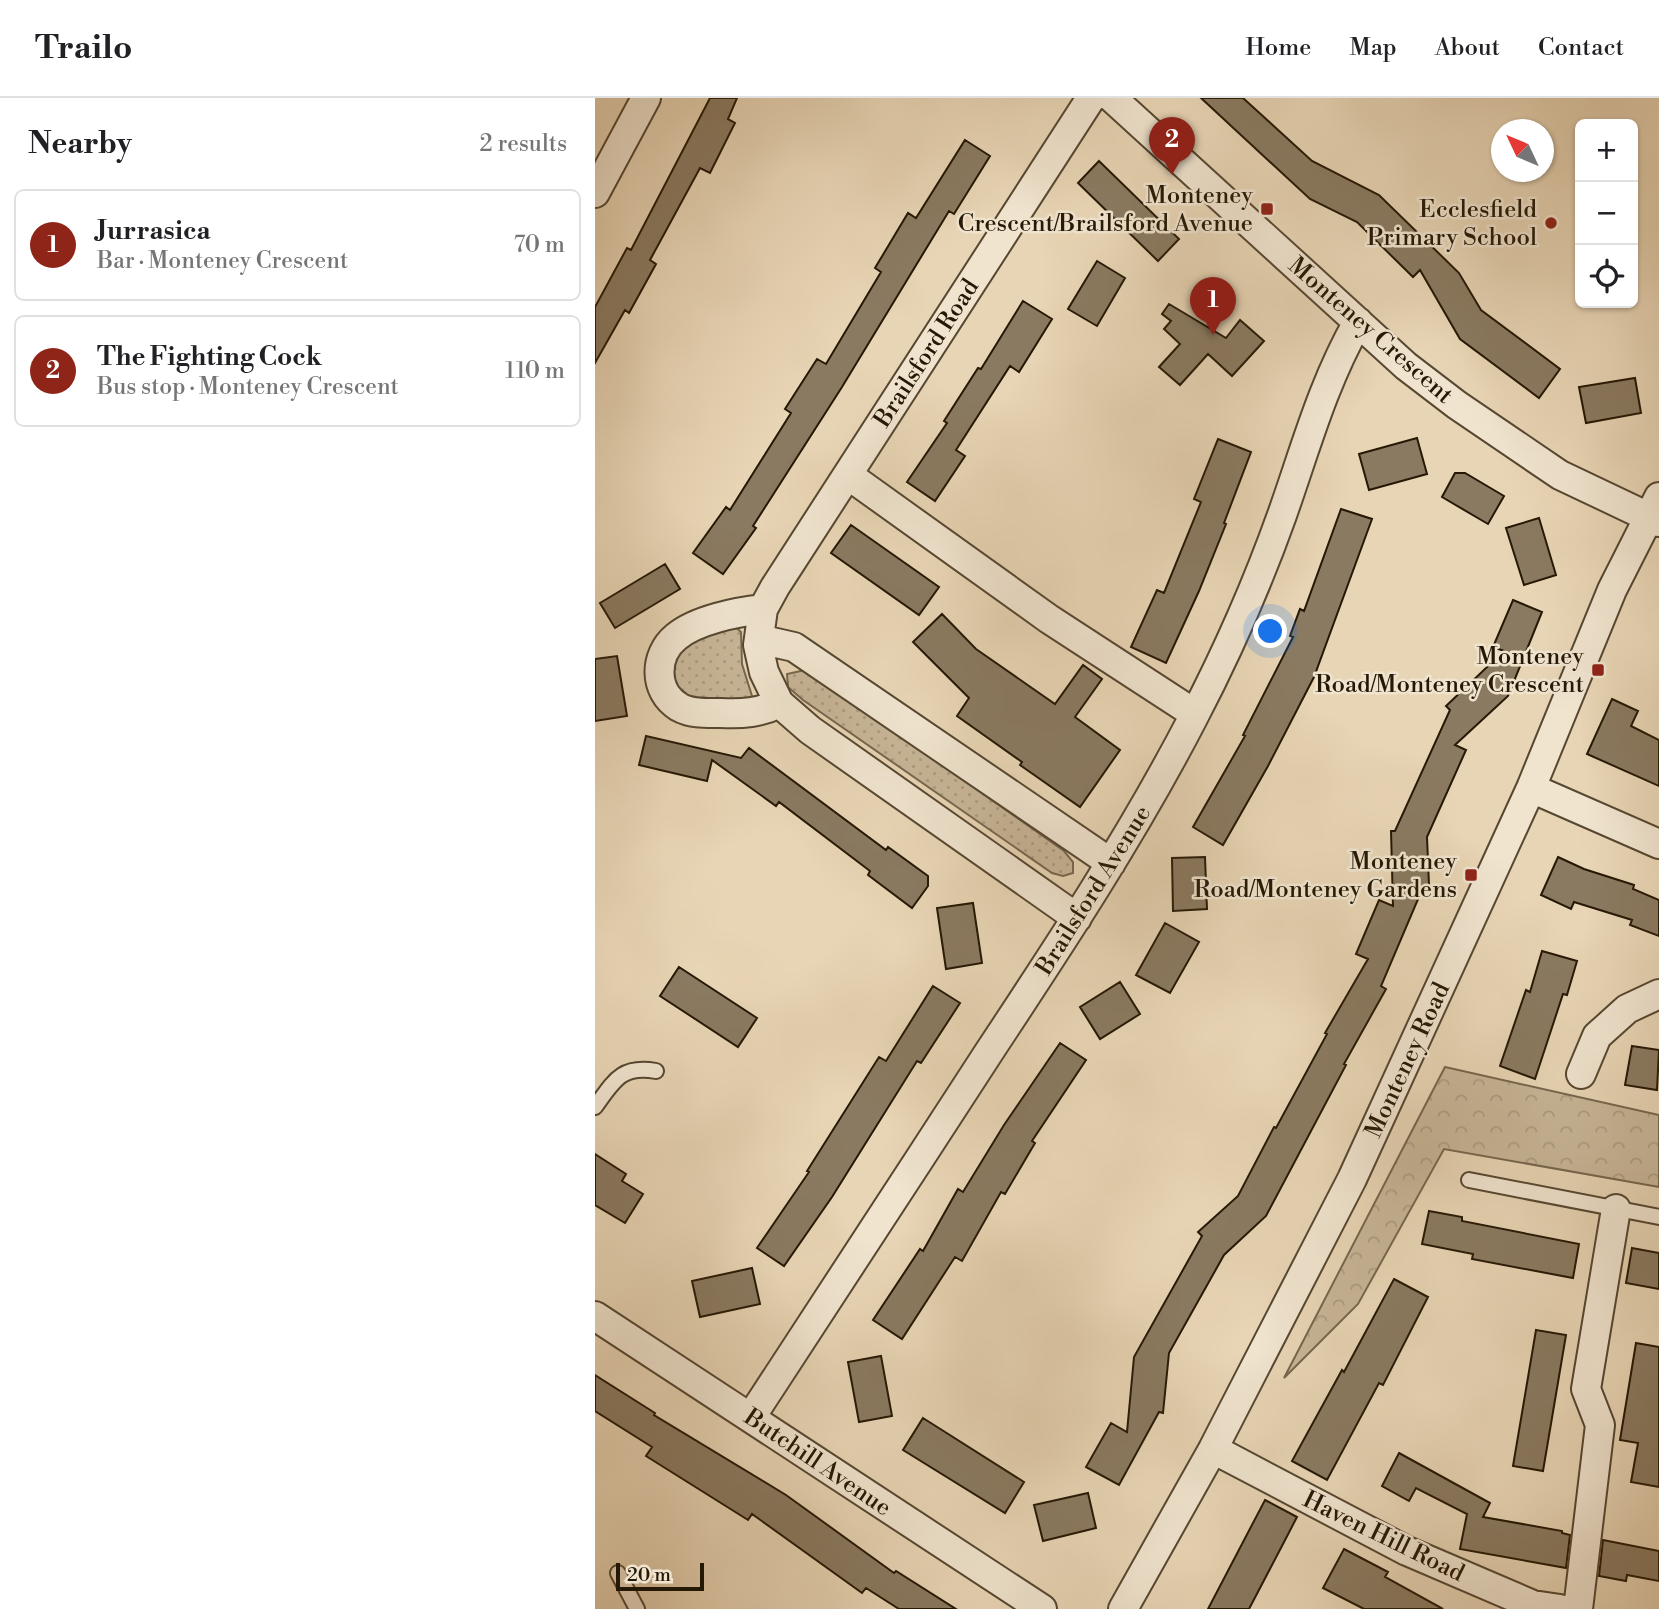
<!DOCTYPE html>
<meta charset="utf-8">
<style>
body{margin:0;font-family:"Libre Bodoni",serif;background:#f6f6f6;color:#202124}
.controls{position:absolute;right:21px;top:21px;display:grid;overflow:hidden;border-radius:10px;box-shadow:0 2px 5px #0004}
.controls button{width:63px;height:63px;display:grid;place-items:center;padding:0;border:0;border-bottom:2px solid #e0e0e0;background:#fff;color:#202124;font:35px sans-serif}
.compass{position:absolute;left:896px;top:21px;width:63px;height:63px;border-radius:50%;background:#fff;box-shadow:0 2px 5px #0004;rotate:314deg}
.scale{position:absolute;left:21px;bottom:18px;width:88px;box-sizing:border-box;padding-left:7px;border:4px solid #251805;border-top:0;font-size:19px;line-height:24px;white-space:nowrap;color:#251805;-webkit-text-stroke:5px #f0e4cf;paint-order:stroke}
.you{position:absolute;left:676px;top:534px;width:24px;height:24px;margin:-18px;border:5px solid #fff;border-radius:50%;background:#1a73e8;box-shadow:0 0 0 10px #1a73e833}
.badge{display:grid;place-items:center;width:46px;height:46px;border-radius:50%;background:#8f2418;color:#fff;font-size:23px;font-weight:700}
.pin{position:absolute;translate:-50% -58px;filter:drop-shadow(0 2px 4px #0008)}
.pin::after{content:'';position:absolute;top:37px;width:24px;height:21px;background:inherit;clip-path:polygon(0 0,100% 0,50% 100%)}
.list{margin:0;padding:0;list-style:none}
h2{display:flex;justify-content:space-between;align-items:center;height:91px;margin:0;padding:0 28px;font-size:30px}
h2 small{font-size:23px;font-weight:400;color:#757577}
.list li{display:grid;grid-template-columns:46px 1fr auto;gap:21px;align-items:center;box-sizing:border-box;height:112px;margin:0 14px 14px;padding:0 14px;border:2px solid #e0e0e0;border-radius:10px}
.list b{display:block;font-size:26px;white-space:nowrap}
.list p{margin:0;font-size:23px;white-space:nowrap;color:#757577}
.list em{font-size:23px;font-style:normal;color:#757577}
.icon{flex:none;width:38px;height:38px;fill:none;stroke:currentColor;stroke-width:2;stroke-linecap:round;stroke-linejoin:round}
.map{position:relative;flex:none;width:1064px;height:1511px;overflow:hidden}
header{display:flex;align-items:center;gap:42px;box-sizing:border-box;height:98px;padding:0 35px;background:#fff;border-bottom:2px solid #e0e0e0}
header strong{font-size:33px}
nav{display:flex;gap:38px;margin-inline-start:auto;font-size:24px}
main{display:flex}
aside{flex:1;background:#fff}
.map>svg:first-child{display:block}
</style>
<header>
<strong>Trailo</strong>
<nav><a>Home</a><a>Map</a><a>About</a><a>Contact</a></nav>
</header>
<main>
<aside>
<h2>Nearby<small>2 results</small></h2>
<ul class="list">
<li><span class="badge">1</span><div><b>Jurrasica</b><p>Bar · Monteney Crescent</p></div><em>70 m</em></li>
<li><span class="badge">2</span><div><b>The Fighting Cock</b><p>Bus stop · Monteney Crescent</p></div><em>110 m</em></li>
</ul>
</aside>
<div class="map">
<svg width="1064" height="1511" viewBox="0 0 1064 1511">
<defs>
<pattern id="grass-dots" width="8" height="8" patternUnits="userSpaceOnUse" patternTransform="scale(1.75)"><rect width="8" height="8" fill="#c7b597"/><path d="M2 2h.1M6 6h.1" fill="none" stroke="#ab9b81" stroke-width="1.8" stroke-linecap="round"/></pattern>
<pattern id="forest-crowns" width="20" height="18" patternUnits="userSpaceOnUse" patternTransform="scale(1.75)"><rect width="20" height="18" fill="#c7b597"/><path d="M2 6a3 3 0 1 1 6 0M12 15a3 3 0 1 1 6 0" fill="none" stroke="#ab9b81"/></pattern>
</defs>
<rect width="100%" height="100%" fill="#e8d5b5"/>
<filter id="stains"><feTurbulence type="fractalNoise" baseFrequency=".00286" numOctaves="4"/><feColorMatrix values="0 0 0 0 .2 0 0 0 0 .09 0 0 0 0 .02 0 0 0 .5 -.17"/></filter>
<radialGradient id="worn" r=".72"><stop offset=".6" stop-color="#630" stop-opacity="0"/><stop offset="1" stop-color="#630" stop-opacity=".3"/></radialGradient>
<path fill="url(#grass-dots)" stroke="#76664e" stroke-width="2" d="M136 525 146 534 147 566 157 598 150 605 92 602 81 593 77 562 89 546Z
M210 572 226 581 469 753 478 764V775L468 778 457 775 208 602 193 589 192 576Z"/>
<path fill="url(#forest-crowns)" stroke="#76664e" stroke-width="2" d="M850 969 1064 1017V1089L849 1051 763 1206 689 1280Z"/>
<path fill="#8a7a61" stroke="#251805" stroke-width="2" d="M115 0H142L133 21 140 25 115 75 105 70 55 162 61 166 34 215 30 212 0 265V209L32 150 36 152Z
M606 0H648L717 63 784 97 864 175 886 212 965 271 944 300 865 241 825 172 818 179 762 124 715 101Z
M370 42 395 58 359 116 354 113 247 289 158 428 161 430 128 476 98 455 131 409 135 412 196 315 190 311 222 261 231 266 286 174 280 170 313 115 321 120Z
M504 63 584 141 563 163 483 85Z
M502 163 530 180 502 228 473 211Z
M428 203 457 221 424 274 415 268 361 352 370 358 340 403 312 384 352 325 349 323 383 270 386 271Z
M574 206 631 240 645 222 669 243 637 278 613 256 585 287 564 269 585 246 569 231 576 223 567 216Z
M1040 280 1046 315 991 325 984 289Z
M822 340 832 376 774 392 764 356Z
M623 341 656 354 629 425 631 426 604 493 571 565 536 549 562 492 569 495 606 404 599 401Z
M860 375H870L909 398 893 426 847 399Z
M746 411 777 421 719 579 673 668 628 747 598 729 650 638 648 637 698 539 695 538 705 511 709 513Z
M944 420 961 477 929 487 911 430Z
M256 427 344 489 324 517 236 455Z
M70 466 85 491 20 530 5 505Z
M918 502 947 514 913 598 860 647 871 652 832 739 834 787H829L786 888 791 891 749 966 751 967 671 1118 629 1157 574 1255 568 1315 564 1314 524 1387 491 1369 516 1325 532 1334 539 1259 607 1138 603 1134 643 1098 679 1029 681 1030 732 936 730 935 773 861 761 856 784 802 798 808 796 733H800L855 612 851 608 909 553 898 549Z
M347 516 381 551 460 606 488 567 507 581 480 619 525 652 485 709 425 667 427 664 362 618 374 600 318 544Z
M22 558 32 618 0 623V561Z
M1017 601 1043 613 1036 628 1064 642V688L992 656Z
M51 638 146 660 154 650 291 752 293 749 333 778V788L317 810 273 777 275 773 184 704 181 708 117 662 112 683 44 667Z
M610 759 612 811 578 813 577 760Z
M963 759 989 771 1039 787 1038 791 1064 802V838L1035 827 1037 822 979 804 976 811 946 797Z
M378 805 387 865 351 871 342 810Z
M570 825 604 844 575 895 541 877Z
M947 853 982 863 972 897 968 896 940 981 905 968 931 892 935 894Z
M84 869 162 920 143 949 65 898Z
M525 884 545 916 505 941 485 909Z
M338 888 365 905 326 965 322 963 237 1099 189 1168 162 1150 214 1074 212 1073 284 959 291 963Z
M465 945 491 962 437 1043 440 1045 410 1096 406 1094 367 1163 360 1159 307 1241 278 1222 325 1151 328 1153 363 1091 368 1094 409 1027Z
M1037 948 1064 952 1062 992 1030 987Z
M0 1056 31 1076 27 1083 48 1096 30 1125 0 1107Z
M834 1113 867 1119V1123L984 1146 978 1180 877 1161 878 1156 827 1146Z
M1037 1150 1064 1155V1191L1031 1185Z
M157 1170 165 1206 105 1219 97 1183Z
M799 1181 833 1199 788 1287 784 1285 732 1382 697 1363 747 1272 749 1274Z
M941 1232 971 1237 948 1373 918 1368Z
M1041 1245 1064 1249V1389L1036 1384 1043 1345 1025 1342Z
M286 1258 297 1318 264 1324 253 1264Z
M0 1277 60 1315 59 1317 191 1397 299 1475 301 1473 361 1511H304L271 1490 267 1495 157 1416 153 1422 51 1358 57 1349 0 1313Z
M328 1320 429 1384 410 1415 308 1352Z
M804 1355 895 1405 888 1419 967 1433V1435L975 1437 971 1470 865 1451 872 1416 821 1390 814 1403 787 1388Z
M493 1395 501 1430 448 1443 439 1407Z
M670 1402 702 1419 688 1446 654 1511H613Z
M1008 1442 1064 1453V1483L1032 1477 1031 1483 1004 1478Z
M749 1451 793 1474 790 1479 848 1511H769L728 1490Z"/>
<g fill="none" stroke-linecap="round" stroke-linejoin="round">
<g stroke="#564731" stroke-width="18">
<path id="lane" d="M0 1009C19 983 26 967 61 973
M874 1082 1064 1119
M23 1475 42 1511"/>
</g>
<g stroke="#564731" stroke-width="32">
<path id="street" d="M517 0 811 268 862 307 965 377 1064 424
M0 95 51 0
M253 377 454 521 600 616
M168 511C142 514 101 522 81 539 59 557 58 593 84 609 96 616 112 615 126 615 147 616 165 615 184 605
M163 547 177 544 199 549 516 765
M936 690 1064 746
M482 820 215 632 184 605 169 574 163 547 168 511 180 489 496 0
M986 976 1002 938 1032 911 1064 896
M0 1218 447 1511
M156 1319C235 1198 315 1076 394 954 466 845 538 736 598 620 632 555 662 487 687 417 710 352 728 285 763 224
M618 1351 812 1453 938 1507 965 1511
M528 1511 618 1351 757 1081 936 690 1017 492 1064 399
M983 1511 1005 1327 991 1291 1021 1111"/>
</g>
<use href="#lane" stroke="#f0e4cf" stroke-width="14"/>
<use href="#street" stroke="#f0e4cf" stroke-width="28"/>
</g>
<g fill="#8f2418" stroke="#f0e4cf" stroke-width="2.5">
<rect x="665" y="104" width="14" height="14" rx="3.5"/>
<circle cx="956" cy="125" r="7"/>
<rect x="996" y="565" width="14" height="14" rx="3.5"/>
<rect x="869" y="770" width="14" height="14" rx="3.5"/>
</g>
<g text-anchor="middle" stroke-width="5" stroke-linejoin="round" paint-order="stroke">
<g font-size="24" fill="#251805" stroke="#f0e4cf" text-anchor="end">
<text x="658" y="105">Monteney<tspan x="658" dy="28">Crescent/Brailsford Avenue</tspan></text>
<text x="942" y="119">Ecclesfield<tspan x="942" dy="28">Primary School</tspan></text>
<text x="989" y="566">Monteney<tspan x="989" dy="28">Road/Monteney Crescent</tspan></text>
<text x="862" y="771">Monteney<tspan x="862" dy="28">Road/Monteney Gardens</tspan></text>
</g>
<g font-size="24" fill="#251805" stroke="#f0e4cf">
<text transform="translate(776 232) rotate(41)" y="8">Monteney Crescent</text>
<text transform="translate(331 255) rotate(-57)" y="8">Brailsford Road</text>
<text transform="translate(498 792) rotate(-58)" y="8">Brailsford Avenue</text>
<text transform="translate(812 962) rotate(-65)" y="8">Monteney Road</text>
<text transform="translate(223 1364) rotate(34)" y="8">Butchill Avenue</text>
<text transform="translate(789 1438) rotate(26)" y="8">Haven Hill Road</text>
</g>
</g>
<rect width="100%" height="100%" filter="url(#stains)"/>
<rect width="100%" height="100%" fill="url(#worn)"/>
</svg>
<div class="controls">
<button>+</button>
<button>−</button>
<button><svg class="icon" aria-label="locate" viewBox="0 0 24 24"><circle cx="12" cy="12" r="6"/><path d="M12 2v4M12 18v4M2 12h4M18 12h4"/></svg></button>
</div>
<svg class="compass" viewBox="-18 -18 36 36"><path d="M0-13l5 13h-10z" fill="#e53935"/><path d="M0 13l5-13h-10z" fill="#757577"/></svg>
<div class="scale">20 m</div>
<div class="you"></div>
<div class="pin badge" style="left:618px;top:237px">1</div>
<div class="pin badge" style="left:577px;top:77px">2</div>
</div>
</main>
